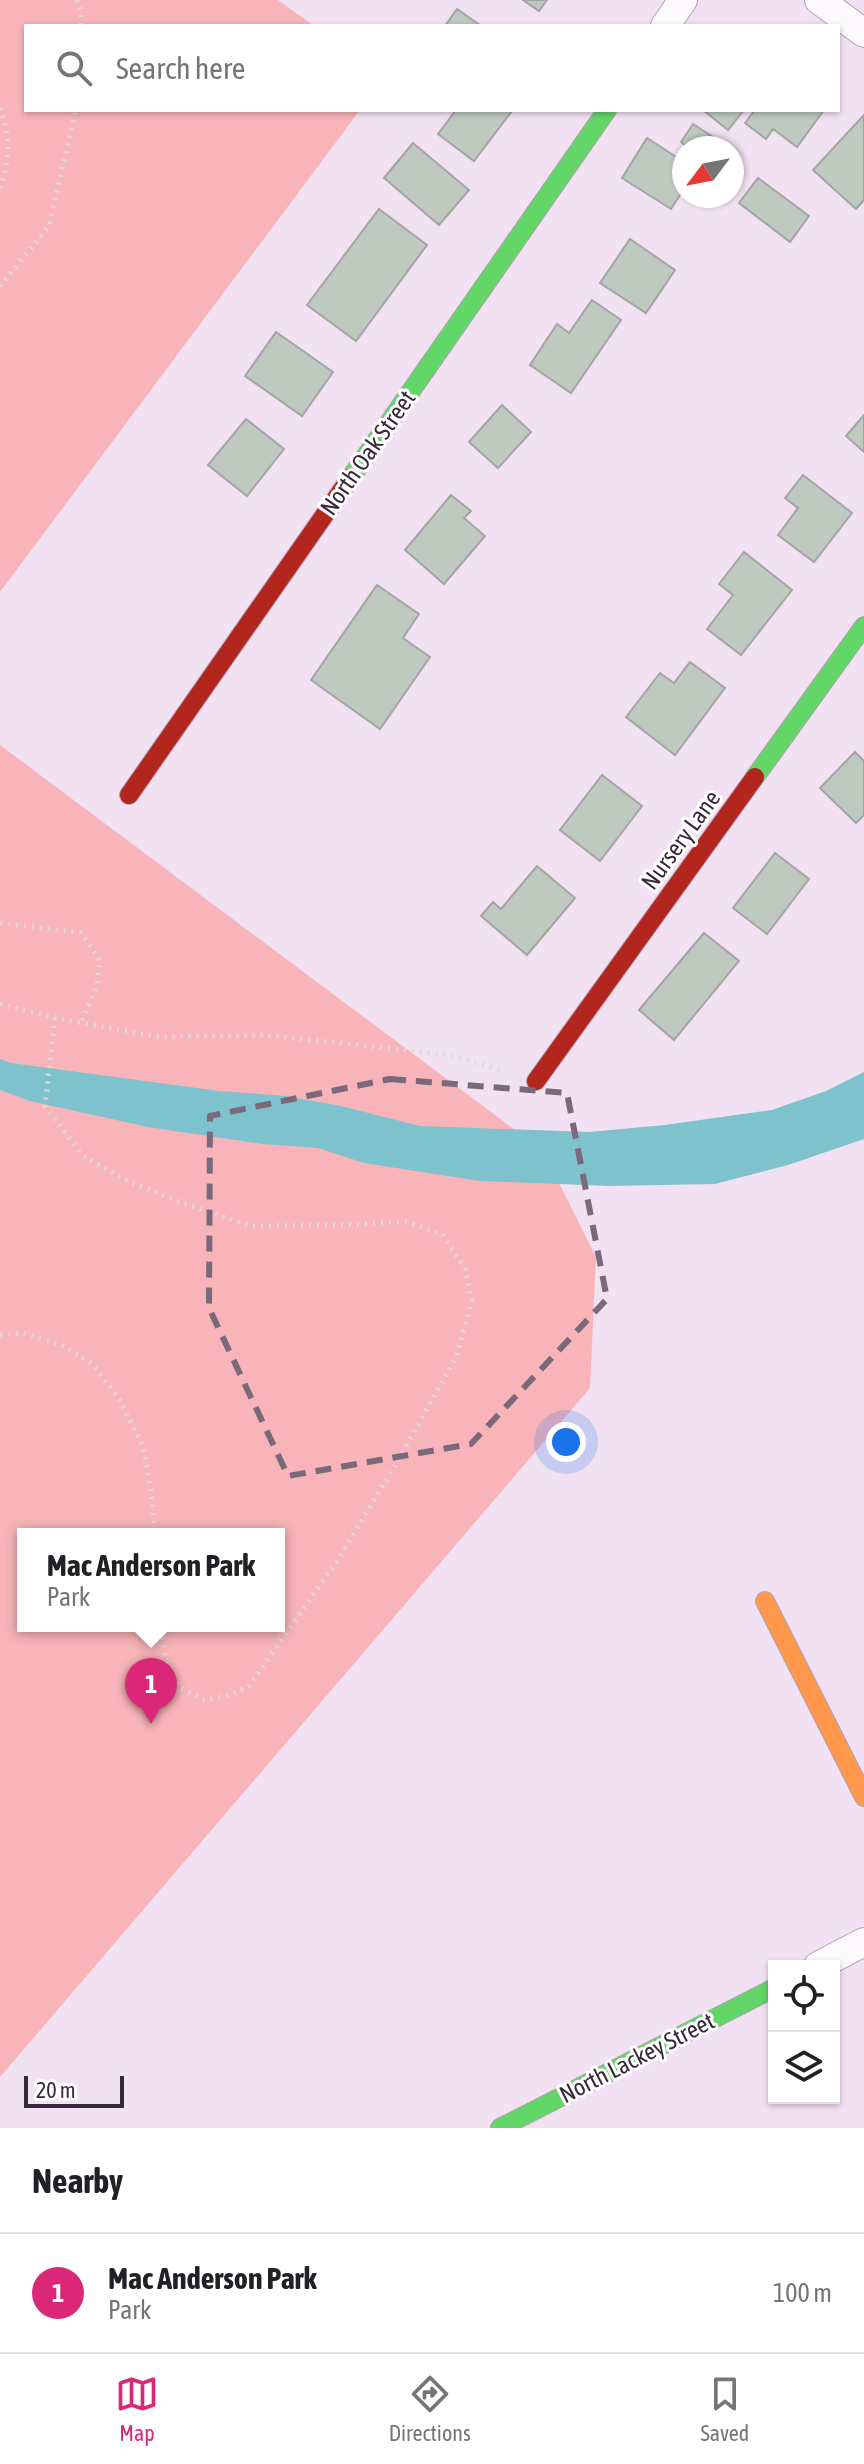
<!DOCTYPE html>
<style>
body{margin:0;font-family:"Asap Condensed",sans-serif;background:#f6f6f6;color:#202124}
.controls{position:absolute;right:24px;bottom:24px;display:grid;overflow:hidden;border-radius:0px;box-shadow:0 2px 6px #0004}
.controls button{width:72px;height:72px;display:grid;place-items:center;padding:0;border:0;border-bottom:2px solid #e0e0e0;background:#fff;color:#202124;font:40px sans-serif}
.compass{position:absolute;left:672px;top:136px;width:72px;height:72px;border-radius:50%;background:#fff;box-shadow:0 2px 6px #0004;rotate:238deg}
.scale{position:absolute;left:24px;bottom:20px;width:100px;box-sizing:border-box;padding-left:8px;border:4px solid #382939;border-top:0;font-size:22px;line-height:28px;white-space:nowrap;color:#382939;-webkit-text-stroke:6px #fff;paint-order:stroke}
.you{position:absolute;left:566px;top:1442px;width:28px;height:28px;margin:-20px;border:6px solid #fff;border-radius:50%;background:#1a73e8;box-shadow:0 0 0 12px #1a73e833}
.badge{display:grid;place-items:center;width:52px;height:52px;border-radius:50%;background:#db2777;color:#fff;font-size:26px;font-weight:700}
.pin{position:absolute;translate:-50% -66px;filter:drop-shadow(0 2px 4px #0008)}
.pin::after{content:'';position:absolute;top:42px;width:28px;height:24px;background:inherit;clip-path:polygon(0 0,100% 0,50% 100%)}
.popup{position:absolute;left:17px;top:1528px;width:268px;height:104px;box-sizing:border-box;display:grid;place-content:center;border-radius:0px;background:#fff;filter:drop-shadow(0 2px 6px #0005);font-size:26px;white-space:nowrap;color:#757577}
.popup b{font-size:30px;color:#202124}
.popup::after{content:'';position:absolute;left:50%;top:100%;margin-left:-16px;border:16px solid transparent;border-top-color:#fff}
.list{margin:0;padding:0;list-style:none}
h2{display:flex;justify-content:space-between;align-items:center;height:104px;margin:0;padding:0 32px;font-size:34px}
h2 small{font-size:26px;font-weight:400;color:#757577}
.list li{display:grid;grid-template-columns:52px 1fr auto;gap:24px;align-items:center;box-sizing:border-box;height:120px;padding:0 32px;border-top:2px solid #e0e0e0}
.list b{display:block;font-size:30px;white-space:nowrap}
.list p{margin:0;font-size:26px;white-space:nowrap;color:#757577}
.list em{font-size:26px;font-style:normal;color:#757577}
.icon{flex:none;width:44px;height:44px;fill:none;stroke:currentColor;stroke-width:2;stroke-linecap:round;stroke-linejoin:round}
.map{position:relative;flex:none;width:864px;height:2128px;overflow:hidden}
.search{position:absolute;background:#fff;box-shadow:0 2px 6px #0004;left:24px;right:24px;top:24px;height:88px;display:flex;align-items:center;gap:20px;box-sizing:border-box;padding:0 28px;border-radius:0px;color:#757577;font-size:30px}
.sheet{height:224px;background:#fff}
nav{display:flex;justify-content:space-around;align-items:center;box-sizing:border-box;height:112px;border-top:2px solid #e0e0e0;background:#fff;font-size:22px;color:#757577}
nav a{display:grid;justify-items:center;gap:4px}
nav .on{color:#db2777}
.map>svg:first-child{display:block}
</style>
<div class="map">
<svg width="864" height="2128" viewBox="0 0 864 2128">
<rect width="100%" height="100%" fill="#f2e1f2"/>
<path fill="#f8b4b8" fill-rule="evenodd" d="M0 0H278L314 26H26V110H360L0 592Z
M0 745 543 1151 596 1257 590 1388 0 2077ZM23 1534H279V1626H23Z"/>
<path fill="#7ec2ce" d="M0 1059 11 1063 219 1091 286 1096 341 1106 420 1126 589 1132 665 1125 772 1110 826 1091 864 1072V1139L788 1165 715 1184 610 1186 480 1181 364 1163 318 1148 263 1144 148 1127 30 1101 0 1090Z"/>
<path fill="#bec9bf" stroke="#a5a4a5" stroke-width="2" d="M523 0H547L539 11Z
M457 9 481 26H445Z
M456 110H511L512 111 474 161 438 134Z
M703 110H744L728 130Z
M755 110H824L797 147 773 129 766 139 745 123Z
M864 115V200L856 209 813 170Z
M693 124 724 144 721 148H689L681 142Z
M647 138 684 162V189L671 209 622 178Z
M413 143 469 190 439 225 384 178Z
M758 178 809 216 790 242 739 203Z
M379 209 427 245 356 341 307 305Z
M630 239 675 270 646 313 600 283Z
M592 300 621 320 571 393 530 365 557 324 569 333Z
M276 332 333 372 302 416 245 376Z
M502 405 531 432 498 468 469 442Z
M864 415V452L846 436Z
M246 419 284 449 247 496 208 465Z
M803 475 852 513 814 562 778 535 798 508 785 498Z
M451 495 471 511 464 518 485 536 444 584 405 550Z
M744 552 792 590 741 655 707 629 733 595 719 584Z
M377 585 419 614 403 638 430 657 380 729 311 680Z
M690 662 725 688 675 755 626 717 660 673 674 683Z
M855 752 864 761V815L856 823 820 788Z
M602 775 642 806 600 861 560 830Z
M775 853 809 879 767 934 733 908Z
M537 866 575 898 527 955 481 916 493 902 501 909Z
M704 933 739 961 674 1040 639 1010Z"/>
<g fill="none" stroke-linecap="round" stroke-linejoin="round">
<g stroke="#b1a2b1" stroke-width="30">
<path id="street" d="M819 0 864 33
M665 26 683 0
M818 1966 864 1942"/>
</g>
<g stroke="#b1a2b1" stroke-width="20">
<path id="fast" d="M351 477 607 110
M755 777 864 626
M500 2128 774 1988"/>
</g>
<g stroke="#b1a2b1" stroke-width="20">
<path id="slow" d="M765 1601 864 1797"/>
</g>
<g stroke="#b1a2b1" stroke-width="20">
<path id="jam" d="M129 795 351 477
M536 1081 755 777"/>
</g>
<path stroke="#ded8de" stroke-width="5" stroke-dasharray="2 6" stroke-linecap="butt" d="M77 0 81 12V26
M0 108C11 140 10 156 0 189
M0 286 49 226 76 110
M0 923 81 933 100 960 97 985 81 1023
M0 1004 55 1018 159 1037 265 1035 330 1042 449 1055 500 1070
M55 1018 45 1106 82 1155 123 1179 182 1203 251 1226 369 1224 405 1221 443 1235 465 1269 472 1301 456 1357 400 1457 341 1555 249 1686 227 1696 204 1700 178 1687 167 1664 160 1626
M0 1335 24 1333 61 1345 91 1363 118 1397 143 1446 152 1497 155 1534"/>
<use href="#street" stroke="#fdfafd" stroke-width="28"/>
<use href="#fast" stroke="#63d668" stroke-width="18"/>
<use href="#slow" stroke="#ff974d" stroke-width="18"/>
<use href="#jam" stroke="#b3261e" stroke-width="18"/>
</g>
<path fill="none" stroke="#79697a" stroke-width="6" stroke-dasharray="16 10" stroke-linejoin="round" d="M390 1079 567 1093 607 1299 471 1444 288 1476 209 1308 210 1116Z"/>
<g text-anchor="middle" stroke-width="6" stroke-linejoin="round" paint-order="stroke">
<g font-size="24" fill="#382939" stroke="#fff">
<text transform="translate(368 453) rotate(-55)" y="8">North Oak Street</text>
<text transform="translate(681 840) rotate(-54)" y="8">Nursery Lane</text>
<text transform="translate(637 2058) rotate(-27)" y="8">North Lackey Street</text>
</g>
</g>
</svg>
<div class="controls">
<button><svg class="icon" aria-label="locate" viewBox="0 0 24 24"><circle cx="12" cy="12" r="6"/><path d="M12 2v4M12 18v4M2 12h4M18 12h4"/></svg></button>
<button><svg class="icon" aria-label="layers" viewBox="0 0 24 24"><path d="M12 4l9 5-9 5-9-5zM3 14l9 5 9-5"/></svg></button>
</div>
<svg class="compass" viewBox="-18 -18 36 36"><path d="M0-13l5 13h-10z" fill="#e53935"/><path d="M0 13l5-13h-10z" fill="#757577"/></svg>
<div class="scale">20 m</div>
<div class="you"></div>
<div class="pin badge" style="left:151px;top:1724px">1</div>
<div class="popup"><b>Mac Anderson Park</b>Park</div>
<div class="search"><svg class="icon" aria-label="search" viewBox="0 0 24 24"><circle cx="10" cy="10" r="6"/><path d="M15 15l6 6"/></svg>Search here</div>
</div>
<section class="sheet">
<h2>Nearby<small></small></h2>
<ul class="list">
<li><span class="badge">1</span><div><b>Mac Anderson Park</b><p>Park</p></div><em>100 m</em></li>
</ul>
</section>
<nav>
<a class="on"><svg class="icon" aria-label="map" viewBox="0 0 24 24"><path d="M3 6l6-2 6 2 6-2v14l-6 2-6-2-6 2zM9 4v14M15 6v14"/></svg>Map</a>
<a><svg class="icon" aria-label="directions" viewBox="0 0 24 24"><path d="M12 3l9 9-9 9-9-9zM9 14v-3h6M13 9l2 2-2 2"/></svg>Directions</a>
<a><svg class="icon" aria-label="saved" viewBox="0 0 24 24"><path d="M7 4h10v16l-5-4-5 4z"/></svg>Saved</a>
</nav>
